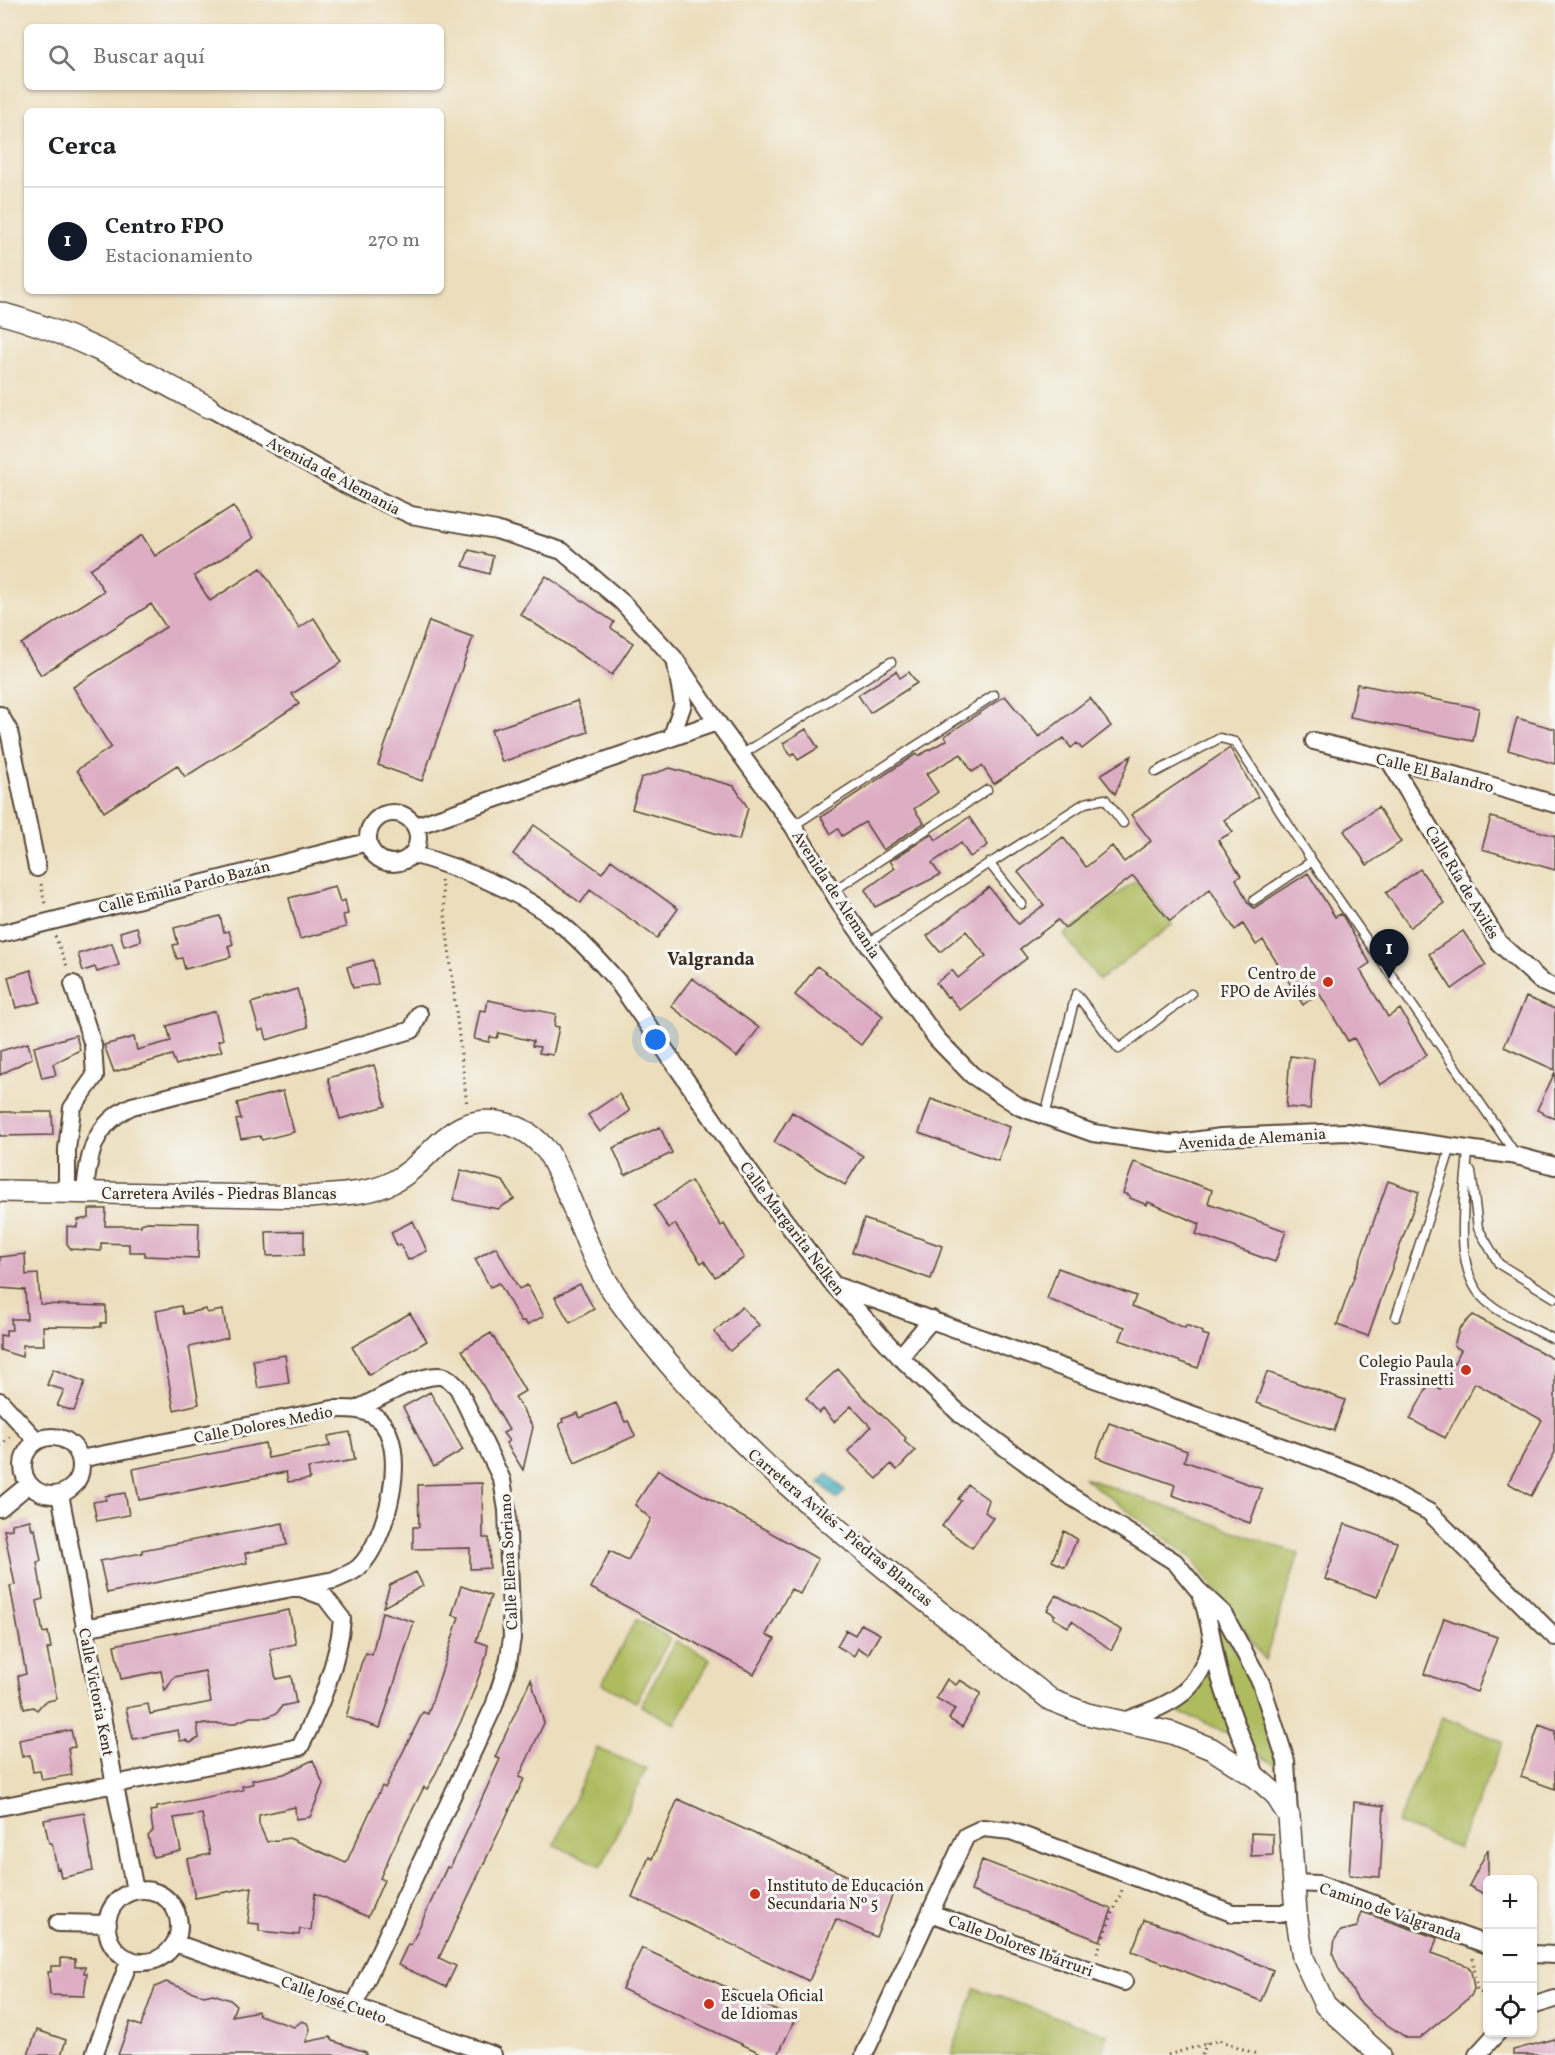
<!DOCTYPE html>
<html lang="es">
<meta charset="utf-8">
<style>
body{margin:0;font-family:Vollkorn,serif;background:#f2f2f2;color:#202124}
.controls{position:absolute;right:18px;bottom:18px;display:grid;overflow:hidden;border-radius:9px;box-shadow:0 2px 4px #0004}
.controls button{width:54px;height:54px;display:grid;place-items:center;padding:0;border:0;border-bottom:2px solid #e0e0e0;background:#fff;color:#202124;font:30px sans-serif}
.you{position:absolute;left:656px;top:1040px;width:21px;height:21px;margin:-15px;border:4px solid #fff;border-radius:50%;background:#1a73e8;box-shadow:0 0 0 9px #1a73e833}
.badge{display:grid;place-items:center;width:39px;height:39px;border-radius:50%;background:#111827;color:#fff;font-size:20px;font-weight:700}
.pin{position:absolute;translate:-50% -50px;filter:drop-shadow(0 2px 3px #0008)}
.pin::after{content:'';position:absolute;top:32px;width:21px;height:18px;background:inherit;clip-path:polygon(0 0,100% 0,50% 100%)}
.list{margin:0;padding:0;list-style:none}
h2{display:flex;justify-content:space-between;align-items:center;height:78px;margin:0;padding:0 24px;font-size:26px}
h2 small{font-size:20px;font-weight:400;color:#757577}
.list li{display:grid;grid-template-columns:39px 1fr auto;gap:18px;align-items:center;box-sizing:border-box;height:108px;padding:0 24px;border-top:2px solid #e0e0e0}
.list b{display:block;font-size:22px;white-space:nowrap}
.list p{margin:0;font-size:20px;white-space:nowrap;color:#757577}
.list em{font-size:20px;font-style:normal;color:#757577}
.icon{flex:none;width:33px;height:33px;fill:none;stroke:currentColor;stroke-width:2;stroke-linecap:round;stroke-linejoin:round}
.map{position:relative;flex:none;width:1555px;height:2055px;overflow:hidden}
.search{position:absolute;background:#fff;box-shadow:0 2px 4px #0004;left:24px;top:24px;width:420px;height:66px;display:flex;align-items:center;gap:15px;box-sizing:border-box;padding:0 21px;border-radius:9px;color:#757577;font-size:22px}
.panel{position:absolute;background:#fff;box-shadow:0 2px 4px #0004;left:24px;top:108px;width:420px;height:186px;border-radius:9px}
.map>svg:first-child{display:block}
</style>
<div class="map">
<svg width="1555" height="2055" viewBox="0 0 1555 2055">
<rect width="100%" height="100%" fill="#f6f6f2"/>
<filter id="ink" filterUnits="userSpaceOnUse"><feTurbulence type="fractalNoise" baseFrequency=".0167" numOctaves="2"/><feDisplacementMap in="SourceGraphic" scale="12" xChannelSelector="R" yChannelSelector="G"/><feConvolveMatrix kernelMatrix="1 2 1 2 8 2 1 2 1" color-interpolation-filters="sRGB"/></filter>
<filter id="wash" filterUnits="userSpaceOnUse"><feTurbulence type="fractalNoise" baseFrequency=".008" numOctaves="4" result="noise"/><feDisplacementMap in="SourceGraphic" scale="24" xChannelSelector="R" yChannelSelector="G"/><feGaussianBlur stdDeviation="1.35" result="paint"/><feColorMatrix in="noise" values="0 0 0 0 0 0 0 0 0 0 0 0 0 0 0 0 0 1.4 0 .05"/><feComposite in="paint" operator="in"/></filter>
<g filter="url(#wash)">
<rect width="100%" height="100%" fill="#ecdebc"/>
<path fill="#aebc5f" stroke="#74733e" stroke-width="1.5" d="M1136 880 1172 925 1099 980 1064 935Z
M1082 1477 1299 1554 1265 1660 1192 1558Z
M1212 1608 1255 1689 1269 1725 1280 1769 1251 1749 1232 1700Z
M636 1619 670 1638 636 1702 602 1684Z
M676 1641 710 1659 675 1724 641 1706Z
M1210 1667 1231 1735 1200 1720 1170 1710Z
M1442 1717 1503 1742 1458 1848 1397 1823Z
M597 1748 646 1769 602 1866 554 1845Z
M975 1988 1108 2035 1101 2055H951Z"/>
<path fill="#3fabbe" stroke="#3d6a6e" stroke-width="1.5" d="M828 1474 845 1491 837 1499 819 1482Z"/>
<g id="blocks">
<path fill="#ddadc4" d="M233 506 254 538 194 576 210 601 261 568 299 628 314 618 342 662 292 694 299 704 185 777 177 765 104 812 77 770 111 747 73 687 166 627 151 604 41 675 21 644 104 591 90 569 142 535 155 556Z
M469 550 493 556 489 574 463 566Z
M546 576 614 622 611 628 633 643 612 675 520 614Z
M429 621 473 637 422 781 378 765Z
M896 671 900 678 909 672 917 683 870 713 858 695Z
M1357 684 1479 708 1473 741 1350 717Z
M1005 696 1039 737 1090 698 1111 726 1082 749 1077 743 1071 748 1064 738 994 784 982 766 972 772 961 754 926 774 938 792 914 809 924 823 883 850 865 822 842 836 838 829 831 834 821 817 916 754 918 756 947 740 945 736Z
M577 701 588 732 502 762 491 730Z
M1517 718 1555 729V764L1508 750Z
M806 729 818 748 798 760 794 753 791 756 783 743Z
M1230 748 1258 797 1224 820 1233 832 1218 840 1241 876 1236 879 1248 903 1254 908 1308 873 1335 917 1341 914 1344 918 1370 963 1360 970 1388 1017 1400 1009 1427 1055 1380 1085 1354 1038 1348 1041 1319 993 1303 1005 1263 940 1256 945 1243 924 1235 930 1210 889 1170 921 1133 876 1065 928 1058 920 1020 949 1027 958 960 1010 949 996 947 997 936 983 952 970 958 978 986 956 966 931 940 952 927 936 989 887 1018 924 1044 905 1018 872 1063 837 1086 867 1112 846 1124 862 1151 841 1131 815Z
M1131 756 1115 794 1100 775Z
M670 768 734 786 748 808 739 840 632 809 641 778Z
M1378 807 1401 842 1367 865 1344 831Z
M969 817 988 845 970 857 961 843 932 863 940 875 875 907 865 890 895 868 890 861 932 834 936 840Z
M1491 817 1555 836V870L1482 849Z
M534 825 602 873 611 860 678 909 657 938 590 890 581 903 513 854Z
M1420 869 1444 903 1410 927 1386 893Z
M335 886 340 902 345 900 348 914 343 915 346 927 300 939 289 898Z
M220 916 224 932 229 931 233 944 228 946 231 957 185 969 182 958 177 959 173 945 178 944 174 928Z
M137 927 141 941 124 946 120 932Z
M1463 931 1486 965 1452 989 1429 954Z
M112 943 119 965 97 972 95 967 83 971 78 954Z
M373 960 378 984 353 988 347 967Z
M817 966 883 1016 861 1045 795 995Z
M31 970 40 1002 16 1008 8 977Z
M692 978 759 1028 737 1057 671 1006Z
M297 989 308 1027 267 1040 264 1029 259 1031 251 1003Z
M1526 997 1555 1009V1070L1504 1047Z
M488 1000 556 1014 554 1026 559 1027 553 1055 539 1053 540 1047 532 1046 533 1041 499 1033 497 1038 490 1037 489 1042 474 1039 480 1010 486 1011Z
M215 1011 223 1039 218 1041 222 1051 176 1065 172 1055 114 1072 104 1045 134 1037 137 1050 171 1041 167 1026Z
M76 1035 80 1050 53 1064 56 1075 42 1078 34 1047Z
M28 1043 32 1058 0 1075V1051Z
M1290 1056 1314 1059 1310 1109 1286 1107Z
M374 1065 386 1106 340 1119 328 1078Z
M1555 1072V1119L1537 1110Z
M283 1091 294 1132 262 1140 260 1136 241 1139 236 1120 241 1119 237 1103Z
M619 1094 630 1111 600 1132 588 1115Z
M931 1099 1010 1127 998 1161 919 1133Z
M0 1112H52L53 1135 0 1136Z
M792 1112 863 1156 845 1185 774 1142Z
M660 1127 672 1153 625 1175 613 1148Z
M1134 1162 1212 1190 1208 1203 1286 1231 1275 1262 1196 1234 1200 1224 1148 1202 1147 1205 1130 1198V1196L1123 1193Z
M461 1170 503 1181 514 1199 498 1209 453 1200Z
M691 1181 721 1226 724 1224 744 1258 715 1277 704 1261 701 1263 675 1224 669 1229 654 1206Z
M1388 1181 1419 1192 1368 1336 1337 1325Z
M89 1209H106L105 1226H141V1224L147 1222 199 1223 198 1258 145 1256V1252H129V1244L101 1243V1251L71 1249 67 1244V1226L77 1227 78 1220 89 1218Z
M864 1219 942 1246 931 1279 852 1252Z
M413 1221 427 1251 408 1260 400 1244 397 1246 391 1232Z
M304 1231V1255L267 1256 266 1232Z
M496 1247 519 1289 527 1285 544 1316 527 1325 525 1321 521 1322 499 1283 490 1287 475 1259Z
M25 1254 26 1275 38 1274 40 1304 106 1306V1323H101V1327L43 1326 44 1345H23L22 1357 0 1350V1335L6 1336V1330H12L11 1319H27L25 1290 0 1288V1257Z
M1058 1268 1136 1296 1132 1306 1185 1328 1186 1325 1203 1332 1202 1334 1209 1336 1198 1368 1120 1340 1125 1327 1047 1299Z
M580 1284 594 1309 570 1323 555 1297Z
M181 1306 183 1314 206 1309 207 1313 223 1310 228 1338 189 1347 199 1404 174 1410 156 1311Z
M742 1307 759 1325 730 1351 714 1332Z
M410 1313 427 1341 369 1375 352 1347Z
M1473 1315 1555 1360V1452L1531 1496 1508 1483 1542 1420 1475 1383 1445 1438 1410 1419 1429 1384 1440 1389 1461 1350 1454 1346 1459 1329Z
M491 1333 525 1391 515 1397 533 1427 523 1470 506 1443 509 1441 503 1433 509 1430 462 1350Z
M285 1355 289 1383 258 1388 253 1360Z
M53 1369 85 1382 74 1411 57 1406 64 1390 47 1385Z
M838 1369 862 1396 906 1438 904 1441 915 1451 897 1470 891 1464 877 1479 848 1451 871 1427 851 1406 834 1422 823 1409 819 1413 806 1398Z
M1267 1372 1345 1400 1334 1431 1256 1403Z
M430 1392 463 1450 434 1467 403 1407Z
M616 1403 625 1422 628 1421 635 1436 575 1463 559 1424 563 1422 562 1419 578 1413 580 1418Z
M1109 1423 1187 1451 1184 1461 1262 1489 1250 1523 1172 1495 1175 1485 1096 1457Z
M350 1432 355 1460 308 1468 310 1479 288 1482 286 1472 139 1500 133 1469 265 1443 268 1458 330 1446 328 1436Z
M658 1470 818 1559 800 1594 791 1589 766 1635 775 1639 754 1674 591 1588 610 1551 628 1560 651 1519 635 1505Z
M482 1483 483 1538H489L490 1568 470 1569V1548L413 1549V1527H419L418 1485Z
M968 1485 989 1500 985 1512 993 1518 972 1548 942 1526 961 1501 958 1499Z
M125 1493 129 1515 97 1521 93 1502 106 1500 105 1496Z
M30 1520 32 1530 35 1529 41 1561 37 1562 43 1599 37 1601 43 1633 48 1632 51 1648 47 1649 57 1699 44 1702 37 1710 33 1707 24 1709 19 1684 18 1676 26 1674 10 1586 15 1585 4 1530 12 1529V1524Z
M283 1523 287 1545 245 1553 247 1563 107 1593 100 1561 142 1553V1550Z
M1345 1524 1397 1542 1377 1597 1325 1579Z
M1064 1531 1077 1539 1065 1567 1052 1561Z
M416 1572 423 1586 383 1607 390 1585Z
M461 1586 491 1596 476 1641 488 1645 486 1657 467 1709 433 1779 427 1789 424 1787 392 1851 380 1878 384 1880 368 1917 315 1893 311 1930 300 1929 299 1935 259 1931V1924L248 1923 252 1887 195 1898 187 1859 210 1854 202 1814 174 1818 181 1851 153 1857 148 1836 153 1831 150 1811 157 1810V1807L243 1790 242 1786 253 1784 252 1780 284 1774 313 1760 323 1784 310 1817 296 1819 295 1807 259 1815V1824L267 1842 289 1838 346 1863 382 1786 385 1788 423 1712 428 1714 459 1617 452 1615Z
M1056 1595 1122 1630 1111 1650 1072 1621 1068 1627 1053 1618 1055 1615 1047 1610Z
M289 1610 296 1644 270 1649 276 1679 291 1676 296 1703 282 1706 277 1713 267 1717H250L233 1724H197L199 1738 190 1743 186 1740 180 1741 178 1730 133 1739 126 1708 148 1704 150 1714 211 1702 205 1671 174 1677 165 1691 161 1671 121 1679 114 1645Z
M382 1612 414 1622 380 1728 346 1717 361 1664 366 1653 372 1655Z
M1444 1618 1497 1637 1477 1692 1424 1674Z
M861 1624 880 1634 868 1654 858 1648 854 1656 837 1646 846 1630 855 1635Z
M531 1679 544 1723 519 1777 524 1779 439 1958 456 1966 446 1987 398 1965 408 1944 411 1945 447 1867 450 1868 500 1759 495 1757Z
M947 1679 956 1685 960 1680 981 1693 962 1727 949 1719 955 1709 936 1698Z
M1539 1725 1555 1731V1789L1521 1777Z
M71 1730 75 1747 68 1748 72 1775 42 1780 40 1771 33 1772 30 1755 22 1757 19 1740Z
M678 1799 892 1896 876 1937 836 1919 809 1981 632 1897 649 1857 652 1859Z
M1354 1802 1384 1806 1380 1877 1349 1875Z
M84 1813 93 1871 61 1878 59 1868 57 1869 52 1843H49L44 1820Z
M1251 1833 1273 1834V1855L1251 1856Z
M1488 1849V1896L1469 1886Z
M982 1860 1112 1909 1100 1941 971 1891Z
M1362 1912 1437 1938 1432 1953 1468 1966 1471 1971 1474 1989 1471 1996 1420 2038H1407L1374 2016 1358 2000 1339 1969 1333 1954 1335 1939 1341 1931 1357 1927Z
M1144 1920 1178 1931 1273 1970 1261 2001 1132 1951Z
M642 1948 795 2019 778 2055H765L622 1989Z
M61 1958 75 1959V1967H85L84 1973H87L84 1996 50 1995 48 1972H51V1966H61Z
M166 1982 204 1996 213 1994 230 2000 236 2005 232 2016 258 2011 259 2015 294 2027 302 2021 307 2023 310 2029 306 2042 330 2037 333 2041 366 2052V2055H118L130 2022 141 2026 155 1987Z
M37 2030 66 2040 61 2055H28Z
M1555 2039V2055H1513V2050Z"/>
</g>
</g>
<g filter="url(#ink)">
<use href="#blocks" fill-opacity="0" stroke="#564536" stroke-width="1.5"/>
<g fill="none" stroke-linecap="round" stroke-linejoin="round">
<g stroke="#564536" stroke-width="11">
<path id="service" d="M741 755 891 662
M1156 772 1220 738 1235 742 1312 861 1517 1156
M793 826 994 695
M989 864 1085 803 1105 799 1123 823
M833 891 987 790
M1254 900 1312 861
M868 943 989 863 1022 904
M1045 1116 1076 994 1119 1049 1191 994
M1468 1149C1466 1193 1450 1269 1486 1301 1503 1316 1535 1329 1555 1340
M1471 1171 1478 1228 1499 1264 1555 1298
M1396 1317 1451 1147"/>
</g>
<g stroke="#564536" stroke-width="20">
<path id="minor" d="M208 407 348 486 411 515 496 530 562 551 622 602 674 658 717 722 793 826 847 915 937 1039 972 1075 1020 1107 1093 1133 1172 1144 1221 1137 1347 1132 1517 1156 1555 1166
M0 715 9 731 37 868
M672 736 683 704 676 664
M1314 741 1462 777 1555 804
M1389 760 1499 943 1542 982 1555 988
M368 838a25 25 0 1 1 50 0a25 25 0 1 1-50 0Z
M416 826 717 722
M413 854C462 869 515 888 556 920 579 938 599 960 618 982L767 1197 833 1284 900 1357 960 1414 1072 1497 1175 1562 1198 1590 1223 1613 1261 1683 1286 1761 1289 1815
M0 934 368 842
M67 1192V1149L72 1108 95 1076 93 1045 73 984
M85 1193C88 1154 94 1124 132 1106L286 1067 412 1030 419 1014
M837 1286 1360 1475 1429 1512 1555 1637
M900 1357 932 1319
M0 1401 37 1441
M23 1466a29 29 0 1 1 58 0a29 29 0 1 1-58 0Z
M80 1459 333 1409C348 1409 365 1408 377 1418 412 1445 386 1542 359 1567 353 1573 342 1576 334 1580L84 1628
M60 1494 135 1891
M0 1508 29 1484
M1200 1593C1210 1618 1212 1643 1218 1669 1227 1707 1244 1742 1257 1778
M1121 1722C1169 1704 1196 1698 1211 1644
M0 1807 300 1747C319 1711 339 1659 342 1619L325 1597 298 1587
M1294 1883 1318 1884 1488 1945
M107 1926a36 36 0 1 1 72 0a36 36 0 1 1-72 0Z
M930 1913 966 1836 983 1828 1011 1831 1232 1913H1296
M58 1923 108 1924
M175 1943 493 2055
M1532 1954 1555 1955
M354 2006 494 1706 508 1663 512 1638 507 1510 502 1480 458 1388C452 1382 448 1376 439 1376 417 1375 377 1400 357 1409
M1532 2006 1555 1999
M94 2055 130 1959
M864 2055 930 1913 1124 1982
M1477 2055 1498 2032"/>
</g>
<g stroke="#564536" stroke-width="24">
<path id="tertiary" d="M0 313C75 333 140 370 208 407
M0 1191 310 1197C336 1194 367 1195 391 1183 434 1162 447 1111 503 1123 523 1127 535 1137 548 1152 574 1198 585 1252 616 1296 731 1458 897 1577 1051 1700L1087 1714 1172 1733 1212 1749 1257 1778 1275 1794 1289 1816 1296 1913 1303 1958 1325 2005 1380 2055"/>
</g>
<path stroke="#564536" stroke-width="3" stroke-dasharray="1.5 4.5" stroke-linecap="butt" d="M441 880 467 1106
M41 884 45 904
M55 936 68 969
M0 1446 10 1437
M1097 1953 1122 1890
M1473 1958 1477 1989 1488 1999
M1168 2055 1219 2040 1259 2055
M1202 2055 1207 2042"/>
<use href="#service" stroke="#fff" stroke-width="8"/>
<use href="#minor" stroke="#fff" stroke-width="16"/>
<use href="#tertiary" stroke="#fff" stroke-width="21"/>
</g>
</g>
<g fill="#c8321e" stroke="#f6f6f2" stroke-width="2">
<circle cx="1328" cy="982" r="6"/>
<circle cx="1466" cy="1370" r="6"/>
<circle cx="755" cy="1894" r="6"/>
<circle cx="709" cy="2004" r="6"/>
</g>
<g text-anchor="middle" stroke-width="6" stroke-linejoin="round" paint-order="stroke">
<g font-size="16" fill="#3b2a1e" stroke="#f6f6f2">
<text transform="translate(334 475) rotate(28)" y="6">Avenida de Alemania</text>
<text transform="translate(1435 772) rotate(14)" y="6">Calle El Balandro</text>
<text transform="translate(1463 882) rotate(59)" y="6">Calle Ría de Avilés</text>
<text transform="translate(184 886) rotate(-14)" y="6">Calle Emilia Pardo Bazán</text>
<text transform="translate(837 894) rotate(57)" y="6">Avenida de Alemania</text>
<text transform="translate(1252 1138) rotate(-4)" y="6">Avenida de Alemania</text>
<text x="219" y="1199">Carretera Avilés - Piedras Blancas</text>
<text transform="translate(793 1228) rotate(53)" y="6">Calle Margarita Nelken</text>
<text transform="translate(263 1424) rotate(-11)" y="6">Calle Dolores Medio</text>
<text transform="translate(841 1527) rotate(40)" y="6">Carretera Avilés - Piedras Blancas</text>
<text transform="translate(508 1562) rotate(-93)" y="6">Calle Elena Soriano</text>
<text transform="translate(97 1692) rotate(79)" y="6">Calle Victoria Kent</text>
<text transform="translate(1391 1911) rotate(19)" y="6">Camino de Valgranda</text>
<text transform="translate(1021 1945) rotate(20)" y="6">Calle Dolores Ibárruri</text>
<text transform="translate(334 1999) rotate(20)" y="6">Calle José Cueto</text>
</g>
<g font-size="16" fill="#3b2a1e" stroke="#f6f6f2" text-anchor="end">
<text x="1316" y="979">Centro de<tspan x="1316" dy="18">FPO de Avilés</tspan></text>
<text x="1454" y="1367">Colegio Paula<tspan x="1454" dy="18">Frassinetti</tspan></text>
<text x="767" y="1891" text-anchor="start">Instituto de Educación<tspan x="767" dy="18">Secundaria Nº 5</tspan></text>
<text x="721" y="2001" text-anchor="start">Escuela Oficial<tspan x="721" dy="18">de Idiomas</tspan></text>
</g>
<g font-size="18" font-weight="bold" fill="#3b2a1e" stroke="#f6f6f2">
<text x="711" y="965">Valgranda</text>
</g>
</g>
</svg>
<div class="controls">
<button>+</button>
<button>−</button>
<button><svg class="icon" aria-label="locate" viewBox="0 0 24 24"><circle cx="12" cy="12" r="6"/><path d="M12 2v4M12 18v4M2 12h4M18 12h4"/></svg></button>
</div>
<div class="you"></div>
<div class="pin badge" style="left:1389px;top:979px">1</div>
<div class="search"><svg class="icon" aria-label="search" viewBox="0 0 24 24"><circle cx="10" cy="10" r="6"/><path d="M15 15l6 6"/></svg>Buscar aquí</div>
<section class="panel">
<h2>Cerca<small></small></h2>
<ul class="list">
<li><span class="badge">1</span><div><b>Centro FPO</b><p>Estacionamiento</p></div><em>270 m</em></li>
</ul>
</section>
</div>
